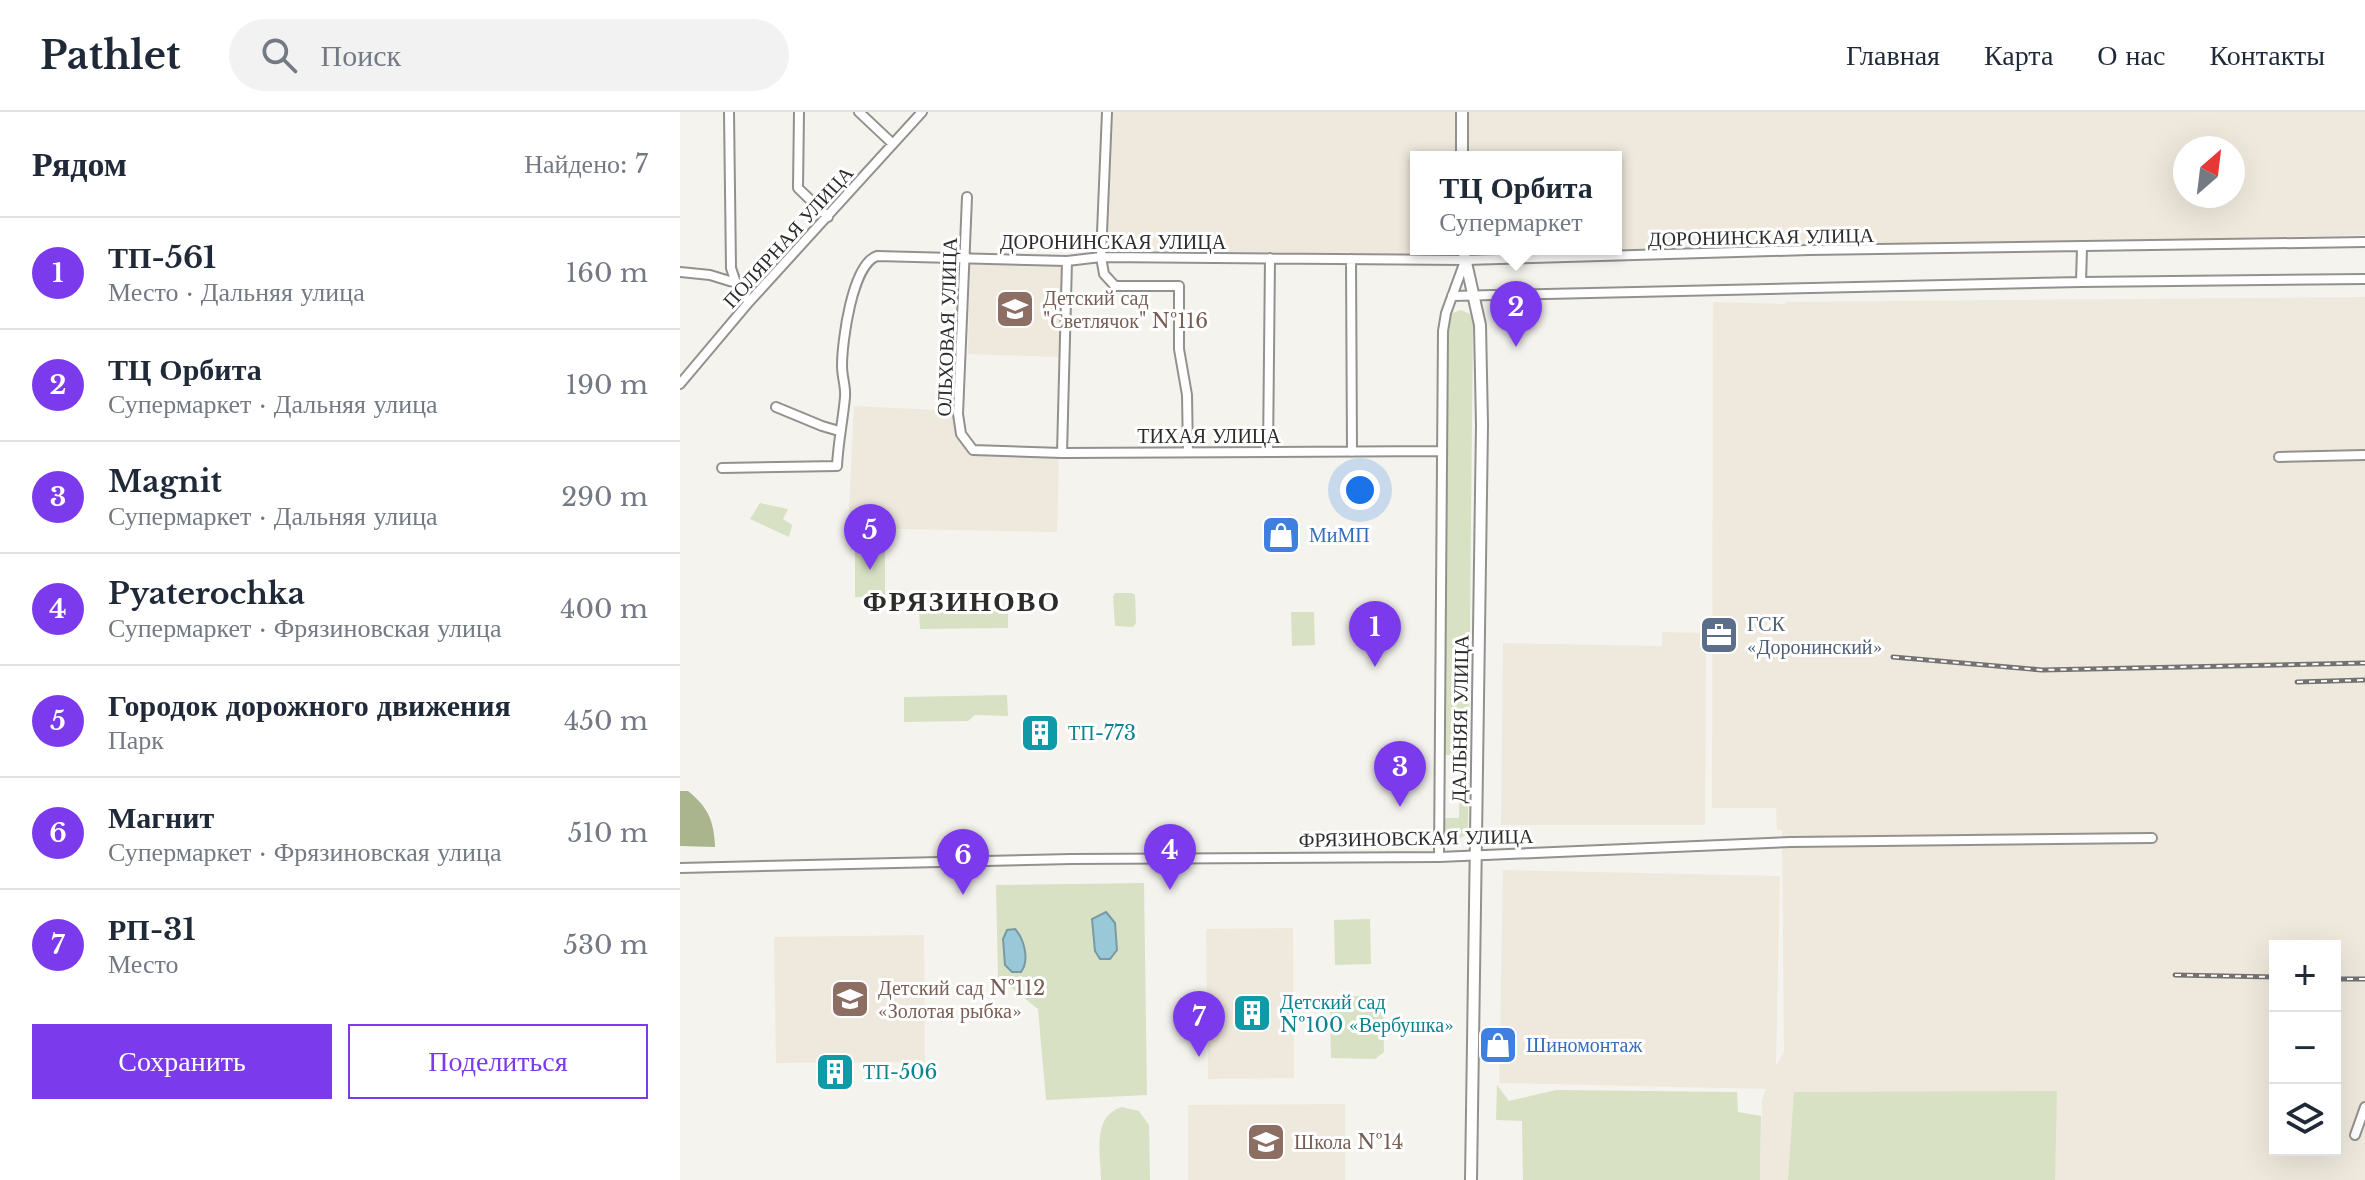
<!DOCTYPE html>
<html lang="ru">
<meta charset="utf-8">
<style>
body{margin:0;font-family:"Libre Baskerville",serif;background:#f2f2f3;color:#1f2937}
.controls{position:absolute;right:24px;bottom:24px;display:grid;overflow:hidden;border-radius:0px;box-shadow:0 8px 32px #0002}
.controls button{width:72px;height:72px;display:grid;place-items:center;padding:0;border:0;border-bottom:2px solid #e0e1e3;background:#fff;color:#1f2937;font:40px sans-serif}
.compass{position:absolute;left:1493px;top:24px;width:72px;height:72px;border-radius:50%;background:#fff;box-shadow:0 8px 32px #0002;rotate:28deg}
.you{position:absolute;left:680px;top:378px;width:28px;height:28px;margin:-20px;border:6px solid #fff;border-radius:50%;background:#1a73e8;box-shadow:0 0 0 12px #1a73e833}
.badge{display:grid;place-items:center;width:52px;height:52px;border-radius:50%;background:#7c3aed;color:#fff;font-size:26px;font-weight:700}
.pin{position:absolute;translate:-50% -66px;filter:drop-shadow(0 2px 4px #0008)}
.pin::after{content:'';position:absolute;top:42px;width:28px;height:24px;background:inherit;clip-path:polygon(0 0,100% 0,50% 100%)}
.popup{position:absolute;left:730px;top:39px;width:212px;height:104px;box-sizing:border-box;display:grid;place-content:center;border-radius:0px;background:#fff;filter:drop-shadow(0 2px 6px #0005);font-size:26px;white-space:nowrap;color:#747a83}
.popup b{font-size:30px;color:#1f2937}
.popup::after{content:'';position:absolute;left:50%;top:100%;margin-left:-16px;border:16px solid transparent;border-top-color:#fff}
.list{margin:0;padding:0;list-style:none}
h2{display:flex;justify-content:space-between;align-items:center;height:104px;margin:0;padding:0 32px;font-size:34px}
h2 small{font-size:26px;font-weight:400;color:#747a83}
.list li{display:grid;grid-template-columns:52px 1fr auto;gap:24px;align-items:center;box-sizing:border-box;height:112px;padding:0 32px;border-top:2px solid #e0e1e3}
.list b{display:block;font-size:30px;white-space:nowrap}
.list p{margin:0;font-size:26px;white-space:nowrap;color:#747a83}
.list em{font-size:26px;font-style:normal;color:#747a83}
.actions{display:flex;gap:16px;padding:24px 32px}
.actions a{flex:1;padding:18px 0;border:2px solid #7c3aed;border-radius:0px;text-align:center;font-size:28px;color:#7c3aed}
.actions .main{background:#7c3aed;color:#fff}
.icon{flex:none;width:44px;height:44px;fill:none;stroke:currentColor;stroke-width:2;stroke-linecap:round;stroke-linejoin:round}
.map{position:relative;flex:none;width:1685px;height:1068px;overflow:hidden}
header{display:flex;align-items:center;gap:48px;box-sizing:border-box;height:112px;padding:0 40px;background:#fff;border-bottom:2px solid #e0e1e3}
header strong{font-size:38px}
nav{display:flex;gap:44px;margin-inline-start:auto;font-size:28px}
.search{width:560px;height:72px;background:#f2f2f3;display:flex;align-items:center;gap:20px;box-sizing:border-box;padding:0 28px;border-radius:44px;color:#747a83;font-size:30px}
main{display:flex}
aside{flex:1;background:#fff}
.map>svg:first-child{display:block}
</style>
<header>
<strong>Pathlet</strong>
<div class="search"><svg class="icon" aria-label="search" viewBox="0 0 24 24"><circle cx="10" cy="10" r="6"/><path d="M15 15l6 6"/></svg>Поиск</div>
<nav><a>Главная</a><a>Карта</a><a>О нас</a><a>Контакты</a></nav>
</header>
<main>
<aside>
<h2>Рядом<small>Найдено: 7</small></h2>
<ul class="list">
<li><span class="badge">1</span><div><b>ТП-561</b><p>Место · Дальняя улица</p></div><em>160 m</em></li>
<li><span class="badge">2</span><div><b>ТЦ Орбита</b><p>Супермаркет · Дальняя улица</p></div><em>190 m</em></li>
<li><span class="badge">3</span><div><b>Magnit</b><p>Супермаркет · Дальняя улица</p></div><em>290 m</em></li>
<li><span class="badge">4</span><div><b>Pyaterochka</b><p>Супермаркет · Фрязиновская улица</p></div><em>400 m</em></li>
<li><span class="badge">5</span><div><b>Городок дорожного движения</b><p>Парк</p></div><em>450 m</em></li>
<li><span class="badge">6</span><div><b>Магнит</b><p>Супермаркет · Фрязиновская улица</p></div><em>510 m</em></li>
<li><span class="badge">7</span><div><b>РП-31</b><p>Место</p></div><em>530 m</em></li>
</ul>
<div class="actions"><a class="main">Сохранить</a><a>Поделиться</a></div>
</aside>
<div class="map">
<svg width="1685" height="1068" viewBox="0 0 1685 1068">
<rect width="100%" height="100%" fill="#f5f3ee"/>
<path fill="#efe9dd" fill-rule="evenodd" d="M431 0H1685V123L763 145 425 137ZM1505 36H1553V84H1505ZM736 45H936V137H736Z
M290 150 382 152 379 245 288 242Z
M1685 185V1068H1080L1082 988 1086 977 819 971 823 758 1100 764 1096 954 1104 939 1102 718H1097L1096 696H1032L1033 190 1105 192V190ZM1595 834H1655V1038H1595Z
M174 294 275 299 285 333 379 344 377 420 168 416Z
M982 520 1026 521 1025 713H821L823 531 982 534Z
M613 816 614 966 528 967 526 817Z
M244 823 245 950 96 951 94 825Z
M665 992V1068H508V993Z"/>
<path fill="#d8e1c3" d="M781 198 790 202 793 211 788 715 787 722 776 729 764 724 761 706H779L780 643H762L766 211 770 202Z
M80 391 108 397 103 407 112 413 109 425 70 407Z
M175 432H205V485H175Z
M435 481H452L455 483 456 511 453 515 435 514 433 485Z
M328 495V516L240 517 239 496Z
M611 500H634L635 533 612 534Z
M327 583 328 604 295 603 288 609 224 610V585Z
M464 771 467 983 366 988 358 897 318 865 316 773Z
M690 807 691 852 655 853 654 808Z
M664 884H703L704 940 695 947 651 946 650 896Z
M817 973 829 989 876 978 1057 980 1058 1000 1081 1004 1080 1068H843L842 1009 816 1008Z
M1377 979 1375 1068H1108L1114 980Z
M442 995 459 999 469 1013 470 1068H421C421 1043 411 1004 442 995Z"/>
<path fill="#aab58e" d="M0 679H8C28 695 34 709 35 735L0 734Z"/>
<path fill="#99c9d8" stroke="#799aa4" stroke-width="2" d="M426 800 435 811 437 838 430 847H420L415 839 412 807Z
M335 817C344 827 350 848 341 860H332L325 853 323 827 327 818Z"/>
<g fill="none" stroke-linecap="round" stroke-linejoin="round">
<g stroke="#93918d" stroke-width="12">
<path id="minor" d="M49 0 51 156 56 171 69 190
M119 0 118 76 148 105
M179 0 213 32
M427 0 421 145 424 162 435 174H499V237L507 283 508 340
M287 85 278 302 281 322 293 338 382 341 761 339
M671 147 672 340
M0 160 30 163 56 171
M1401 170 1402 136
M772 184 1401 170 1685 167
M0 272 69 190 242 0
M96 295 142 314 159 319
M588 340 590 146
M382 341 387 149
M1599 345 1685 343
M42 356 157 354C158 331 163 308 165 285 166 275 162 265 162 254 162 230 172 152 197 144L387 149 421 145 785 148 1129 138 1685 130
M759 745 763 219 766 201 785 149
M0 756 391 747 759 745 1111 730 1472 726
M1675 1023 1685 995"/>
</g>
<g stroke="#93918d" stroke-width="14">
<path id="tertiary" d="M782 45V0
M783 137 800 213 802 313 791 1068"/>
</g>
<use href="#minor" stroke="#fff" stroke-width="8"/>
<use href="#tertiary" stroke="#fff" stroke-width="10"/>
<g stroke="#747270" stroke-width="5">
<path id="rail" d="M1213 545 1362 558 1685 551
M1617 570 1685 568
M1495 863 1595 865
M1655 867H1685"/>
</g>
<use href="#rail" stroke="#fff" stroke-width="2" stroke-dasharray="6" stroke-linecap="butt"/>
</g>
<defs>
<g id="school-square" transform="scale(2)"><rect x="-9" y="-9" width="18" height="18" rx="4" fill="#8d6e63" stroke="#fff"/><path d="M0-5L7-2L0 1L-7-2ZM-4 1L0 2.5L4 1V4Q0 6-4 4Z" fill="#fff"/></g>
<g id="shop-square" transform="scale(2)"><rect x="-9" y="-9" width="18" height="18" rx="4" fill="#3f7fe0" stroke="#fff"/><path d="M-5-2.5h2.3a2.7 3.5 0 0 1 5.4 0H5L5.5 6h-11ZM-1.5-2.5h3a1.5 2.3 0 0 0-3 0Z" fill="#fff"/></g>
<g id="office-square" transform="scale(2)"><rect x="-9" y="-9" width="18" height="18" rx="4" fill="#5c6f8a" stroke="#fff"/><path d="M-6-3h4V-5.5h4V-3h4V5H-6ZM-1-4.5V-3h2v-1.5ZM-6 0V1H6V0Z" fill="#fff"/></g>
<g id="building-square" transform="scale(2)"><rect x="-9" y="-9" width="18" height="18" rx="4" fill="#0f9aa8" stroke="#fff"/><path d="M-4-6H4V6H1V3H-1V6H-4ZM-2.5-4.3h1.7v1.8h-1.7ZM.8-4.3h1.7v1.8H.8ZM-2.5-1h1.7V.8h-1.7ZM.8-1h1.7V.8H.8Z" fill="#fff"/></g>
</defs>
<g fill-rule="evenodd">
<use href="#school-square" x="335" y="197"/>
<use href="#shop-square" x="601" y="423"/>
<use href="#office-square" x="1039" y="523"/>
<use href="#building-square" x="360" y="621"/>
<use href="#school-square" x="170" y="887"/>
<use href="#building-square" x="572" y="901"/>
<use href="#shop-square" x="818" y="933"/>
<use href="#building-square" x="155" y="960"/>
<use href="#school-square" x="586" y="1030"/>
</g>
<g text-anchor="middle" stroke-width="6" stroke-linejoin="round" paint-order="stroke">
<g font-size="20" fill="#2d2c2b" stroke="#fff">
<text transform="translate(108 125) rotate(-48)" y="7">ПОЛЯРНАЯ УЛИЦА</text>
<text transform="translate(1081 125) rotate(-1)" y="7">ДОРОНИНСКАЯ УЛИЦА</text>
<text x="433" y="137">ДОРОНИНСКАЯ УЛИЦА</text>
<text transform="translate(267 215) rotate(-88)" y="7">ОЛЬХОВАЯ УЛИЦА</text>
<text x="529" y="331">ТИХАЯ УЛИЦА</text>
<text transform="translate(780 607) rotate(-89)" y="7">ДАЛЬНЯЯ УЛИЦА</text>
<text transform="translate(736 726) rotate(-1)" y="7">ФРЯЗИНОВСКАЯ УЛИЦА</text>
</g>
<g font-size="20" fill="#785e54" stroke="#fff" text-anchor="start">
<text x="363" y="193">Детский сад<tspan x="363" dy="23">"Светлячок" №116</tspan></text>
<text x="198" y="883">Детский сад №112<tspan x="198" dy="23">«Золотая рыбка»</tspan></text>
<text x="614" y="1037">Школа №14</text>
</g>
<g font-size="20" fill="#366cbe" stroke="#fff" text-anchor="start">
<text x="629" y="430">МиМП</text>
<text x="846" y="940">Шиномонтаж</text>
</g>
<g font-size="20" fill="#4e5e75" stroke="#fff" text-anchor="start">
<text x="1067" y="519">ГСК<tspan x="1067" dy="23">«Доронинский»</tspan></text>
</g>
<g font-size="20" fill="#0d838f" stroke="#fff" text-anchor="start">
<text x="388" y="628">ТП-773</text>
<text x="600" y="897">Детский сад<tspan x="600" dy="23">№100 «Вербушка»</tspan></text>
<text x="183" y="967">ТП-506</text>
</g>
<g font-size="28" font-weight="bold" letter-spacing="2" fill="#2d2c2b" stroke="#fff">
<text x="282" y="499">ФРЯЗИНОВО</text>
</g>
</g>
</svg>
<div class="controls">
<button>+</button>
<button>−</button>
<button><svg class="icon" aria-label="layers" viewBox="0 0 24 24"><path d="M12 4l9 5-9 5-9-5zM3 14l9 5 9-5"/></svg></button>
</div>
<svg class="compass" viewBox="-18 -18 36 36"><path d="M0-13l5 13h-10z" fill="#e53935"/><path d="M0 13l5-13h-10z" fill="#747a83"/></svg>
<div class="you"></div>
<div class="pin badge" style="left:695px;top:555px">1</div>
<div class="pin badge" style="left:836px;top:235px">2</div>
<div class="popup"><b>ТЦ Орбита</b>Супермаркет</div>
<div class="pin badge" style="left:720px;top:695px">3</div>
<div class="pin badge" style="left:490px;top:778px">4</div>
<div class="pin badge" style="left:190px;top:458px">5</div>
<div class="pin badge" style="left:283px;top:783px">6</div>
<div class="pin badge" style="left:519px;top:945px">7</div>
</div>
</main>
